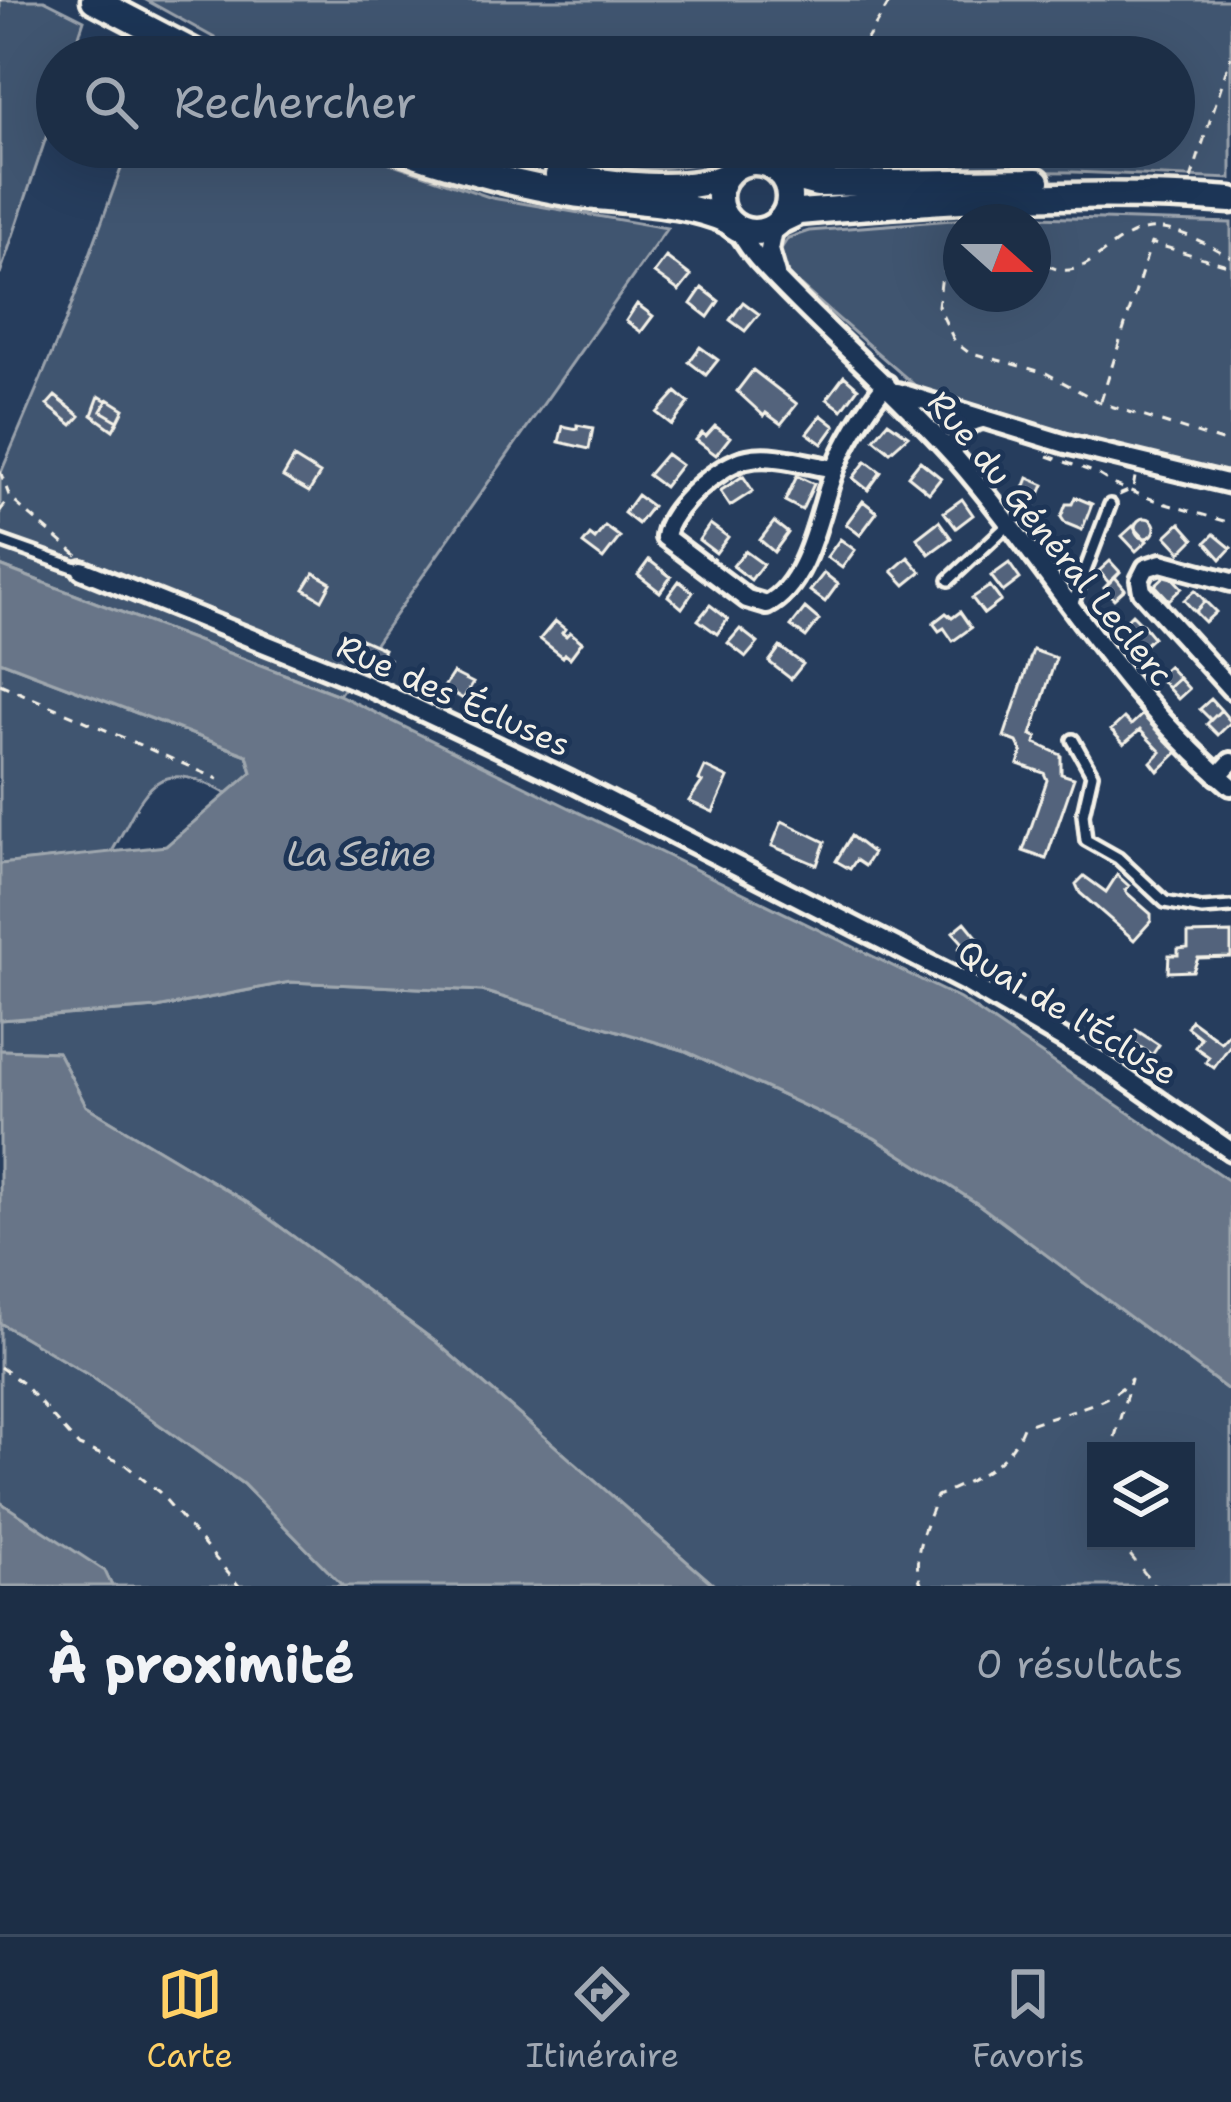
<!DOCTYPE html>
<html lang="fr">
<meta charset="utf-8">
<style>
body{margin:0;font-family:"Shantell Sans",sans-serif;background:#25364d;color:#f1f3f6}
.controls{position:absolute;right:36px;bottom:36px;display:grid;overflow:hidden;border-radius:0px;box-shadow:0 12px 48px #0002}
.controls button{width:108px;height:108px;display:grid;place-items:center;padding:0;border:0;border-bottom:3px solid #3a4a5f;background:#1c2e46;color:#f1f3f6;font:60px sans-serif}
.compass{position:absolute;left:943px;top:204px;width:108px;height:108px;border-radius:50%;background:#1c2e46;box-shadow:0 12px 48px #0002;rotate:111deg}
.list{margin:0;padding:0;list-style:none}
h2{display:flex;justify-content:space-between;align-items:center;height:156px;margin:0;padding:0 48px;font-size:51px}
h2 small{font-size:39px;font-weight:400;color:#a0a8b3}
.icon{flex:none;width:66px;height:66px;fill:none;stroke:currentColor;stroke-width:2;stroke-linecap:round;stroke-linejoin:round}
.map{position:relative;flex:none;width:1231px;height:1586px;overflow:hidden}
.search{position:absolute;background:#1c2e46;box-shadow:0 12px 48px #0002;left:36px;right:36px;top:36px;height:132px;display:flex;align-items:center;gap:30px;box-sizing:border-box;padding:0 42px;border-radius:66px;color:#a0a8b3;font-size:45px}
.sheet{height:348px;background:#1c2e46}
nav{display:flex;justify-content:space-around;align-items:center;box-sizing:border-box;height:168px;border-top:3px solid #3a4a5f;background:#1c2e46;font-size:33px;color:#a0a8b3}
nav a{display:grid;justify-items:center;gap:6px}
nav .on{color:#ffd166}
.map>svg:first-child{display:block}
</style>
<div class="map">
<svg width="1231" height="1586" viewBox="0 0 1231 1586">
<rect width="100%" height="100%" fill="#263d5d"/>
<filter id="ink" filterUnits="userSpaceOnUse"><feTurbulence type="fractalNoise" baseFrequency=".00833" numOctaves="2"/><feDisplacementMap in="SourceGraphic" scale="24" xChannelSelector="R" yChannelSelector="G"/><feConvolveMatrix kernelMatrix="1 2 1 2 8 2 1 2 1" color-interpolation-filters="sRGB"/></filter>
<g filter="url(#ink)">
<path fill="#40546f" stroke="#9aa2ac" stroke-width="3" fill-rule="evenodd" d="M0 0H44L84 20 72 57H57V105L0 274Z
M146 0H1231V179L1074 172 816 170 799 167 793 157 764 147H1174V57H249Z
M129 147H344L492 198 667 228 339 695 0 566V475L66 320Z
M484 147H751C733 153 715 161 697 164 627 175 552 163 484 147Z
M1005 216 1231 223V474L1086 438 920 390 788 275 779 252 788 238 809 231ZM961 222H1033V294H961Z
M0 661 247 755 252 773 227 794C149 750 145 797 111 853L0 864Z
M290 982 482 991 683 1050 874 1138 978 1204 1231 1392V1586H715L436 1342 248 1203 86 1106 58 1052 0 1050V1020L157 1008ZM1096 1451H1186V1541H1096Z
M0 1323 92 1377 243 1484 343 1586H112L104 1571 6 1507 0 1502Z"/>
<path fill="#677588" stroke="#9fa7ae" stroke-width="3" d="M0 566 339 695 960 999 1231 1182V1392L978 1204 875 1138 683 1050 482 991 290 982 157 1008 0 1020V864L166 846 252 772 247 755 0 661Z
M0 1050 58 1052 86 1106 248 1203 436 1342 715 1586H343L243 1484 92 1377 0 1323Z
M0 1502 105 1571 112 1586H0Z"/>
<path fill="#52647b" stroke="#f4f1e8" stroke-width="3" d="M666 257 691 276 679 291 654 273Z
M702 288 719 301 708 317 691 304Z
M743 302 759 314 745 331 730 320Z
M637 304 653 316 641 332 626 321Z
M700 347 718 360 706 375 689 362Z
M753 370 797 404 781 424 766 413 764 416 737 391Z
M844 376 858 388 842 410 827 399Z
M676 392 689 403 672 425 657 413Z
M55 396 80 416 72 425 47 405Z
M99 396 107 401 101 411 118 421 113 430 92 415Z
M108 399 124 409 118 421 101 411Z
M821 415 835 426 822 444 807 433Z
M888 422 908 436 890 452 874 439Z
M577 425 593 428 589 449 559 442 563 426 577 429Z
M715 426 730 437 716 455 696 440 702 433 706 436Z
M666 454 681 465 664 487 648 475Z
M294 458 320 474 309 492 283 477Z
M866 461 881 472 868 490 853 478Z
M920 461 941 478 929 493 908 476Z
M743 476 753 491 730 506 720 491Z
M797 476 814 484 802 510 785 501Z
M1028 478 1044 485 1036 503 1021 496Z
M637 495 652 506 638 524 624 513Z
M1075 497 1092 504 1082 530 1065 523 1061 517 1066 504H1072Z
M962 499 973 515 956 528 944 512Z
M863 501 877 512 860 535 846 524Z
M1135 528a10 10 0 1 1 20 0a10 10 0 1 1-20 0Z
M939 521 951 538 929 554 917 538Z
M774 522 788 533 774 552 760 540Z
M1180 523 1194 539 1181 552 1166 536Z
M710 524 728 537 716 553 699 540Z
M605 526 620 537 603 559 583 544 590 535 595 539Z
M1133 526 1147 541 1136 551 1122 536Z
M1214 534 1231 548 1221 559 1206 542Z
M840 539 855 550 842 568 827 557Z
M745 551 763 564 751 580 733 566Z
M908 557 921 572 905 585 892 571Z
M649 560 671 577 660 592 638 575Z
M1110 561 1120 572 1109 583 1099 571Z
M1009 563 1020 579 1003 592 991 576Z
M314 573 331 583 322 600 304 589Z
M824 573 838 584 825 602 810 591Z
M1168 573 1182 588 1169 600 1155 585Z
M1115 577 1125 589 1114 599 1104 588Z
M679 581 693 592 682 608 668 596Z
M990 586 1001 601 984 614 972 598Z
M1195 590 1205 601 1195 612 1184 600Z
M1205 601 1216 612 1205 622 1195 612Z
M710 605 728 619 717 634 698 620Z
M805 608 819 620 806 637 791 626Z
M960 612 971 628 953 641 944 628 939 631 933 623 946 613 952 618Z
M1132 614 1143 625 1131 636 1121 625Z
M555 621 565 629 562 633 566 636 570 632 582 642 570 658 565 654 563 657 540 639Z
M1143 625 1153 637 1142 647 1131 636Z
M740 629 758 643 746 657 728 643Z
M361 639 384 649 381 656 389 659 382 673 350 658Z
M780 647 803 664 791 679 769 662Z
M1033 650 1056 658 1031 735 1037 737 1035 743 1061 755V774L1074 778 1046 859 1023 851 1047 780 1044 773 1018 764 1022 752 1017 742 1004 737Z
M1168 666 1179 678 1168 688 1157 676Z
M453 673 473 683 463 699 444 687Z
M1179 678 1189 689 1178 699 1168 688Z
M1211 699 1221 710 1211 720 1200 709Z
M1221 710 1231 722 1218 735 1207 724Z
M1143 714 1179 751 1158 771 1151 762 1161 752 1140 730 1124 744 1111 730 1124 718 1131 725Z
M705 767 728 778 713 812 689 801 702 782 699 780Z
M782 821 825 842 817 865 772 846Z
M851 836 873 853 865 866 856 860 850 869 836 861Z
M1117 875 1129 886 1125 890 1127 893 1151 914V921L1134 940 1080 893 1076 884 1084 876 1106 892Z
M965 922 978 938 970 954 959 949 962 942 953 932Z
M1231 933V957L1198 958 1193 971 1168 972 1169 955H1178V949L1188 948V934Z
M1191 1020 1221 1042 1231 1031V1044L1214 1068 1206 1062 1209 1057 1195 1047 1201 1038 1187 1027Z
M1136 1030 1159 1045 1152 1055 1130 1040Z"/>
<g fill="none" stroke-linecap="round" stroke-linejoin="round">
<g stroke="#f4f1e8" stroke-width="18">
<path id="service" d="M0 541 82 570
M949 580 1007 526
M1067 605 1074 600 1110 505
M1073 740 1092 774 1083 814 1086 840 1118 858 1165 902 1202 909 1231 907"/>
</g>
<g stroke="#f4f1e8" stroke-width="26">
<path id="minor" d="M734 225C743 237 750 251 761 262 822 329 894 388 955 457 1050 566 1119 693 1231 786
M774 225 769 250 776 274
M897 392 1066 444 1231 484
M954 456C952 436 963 423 982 419
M835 469C808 465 774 453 747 459 720 464 668 509 665 537L747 599 767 605C808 585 819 513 833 474 844 444 866 408 886 384
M82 570 362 683 570 781 967 983 1104 1063 1231 1151
M1231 582 1161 563 1146 568 1140 580 1142 591 1231 689
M1218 776 1231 762"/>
</g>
<g stroke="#f4f1e8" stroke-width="33">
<path id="secondary" d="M94 0 203 57
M393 147C452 167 512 184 573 194 623 202 682 200 728 221
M719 197a35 35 0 1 1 70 0a35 35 0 1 1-70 0Z
M780 174 817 184 1037 181
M558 175C603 182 686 196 727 175
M778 222 799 212C943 200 1087 189 1231 200"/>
</g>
<path stroke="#f4f1e8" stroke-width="3" stroke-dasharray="9 9" stroke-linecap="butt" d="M0 1V0
M856 57 891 0
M1191 179 1231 56
M961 252 942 275 938 306 955 342 968 352 1046 373 1101 403 1231 444
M1033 255C1083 299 1102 234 1150 229 1178 226 1207 245 1231 257
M1101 401 1151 243 1231 266
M1048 456 1096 473 1115 485 1159 502 1231 523
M0 471 10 498 78 556
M1119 495 1133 489 1135 477
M0 511 9 499
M0 684 218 779
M0 1367 22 1383 79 1446 123 1463 159 1492 239 1586
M1119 1541 1155 1586
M922 1586C909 1559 927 1522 937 1496 972 1480 1008 1466 1023 1427 1059 1411 1106 1408 1131 1379L1111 1451"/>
<use href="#service" stroke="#1d3557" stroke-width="9"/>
<use href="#minor" stroke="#1d3557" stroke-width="16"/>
<use href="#secondary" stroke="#1d3557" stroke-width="24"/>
</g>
</g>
<g text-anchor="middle" stroke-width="10" stroke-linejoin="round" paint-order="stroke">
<g font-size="33" fill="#f4f1e8" stroke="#1d3557">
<text transform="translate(1051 538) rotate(51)" y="12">Rue du Général Leclerc</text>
<text transform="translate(454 695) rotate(24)" y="12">Rue des Écluses</text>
<text transform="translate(1068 1012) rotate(31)" y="12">Quai de l'Écluse</text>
</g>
<g font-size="36" font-style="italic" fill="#bcbfc2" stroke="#1d3557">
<text x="359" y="866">La Seine</text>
</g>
</g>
</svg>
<div class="controls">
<button><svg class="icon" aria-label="layers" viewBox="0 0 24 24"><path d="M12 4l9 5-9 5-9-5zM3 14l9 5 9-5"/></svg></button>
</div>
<svg class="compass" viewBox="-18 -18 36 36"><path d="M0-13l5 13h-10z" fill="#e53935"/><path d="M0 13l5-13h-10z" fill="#a0a8b3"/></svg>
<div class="search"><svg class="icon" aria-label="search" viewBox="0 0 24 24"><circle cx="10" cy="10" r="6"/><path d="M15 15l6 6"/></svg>Rechercher</div>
</div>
<section class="sheet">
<h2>À proximité<small>0 résultats</small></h2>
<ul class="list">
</ul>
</section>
<nav>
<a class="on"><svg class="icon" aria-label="map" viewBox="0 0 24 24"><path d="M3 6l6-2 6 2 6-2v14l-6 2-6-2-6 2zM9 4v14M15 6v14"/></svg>Carte</a>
<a><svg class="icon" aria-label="directions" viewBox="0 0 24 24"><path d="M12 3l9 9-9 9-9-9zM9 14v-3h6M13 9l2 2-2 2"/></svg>Itinéraire</a>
<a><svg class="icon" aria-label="saved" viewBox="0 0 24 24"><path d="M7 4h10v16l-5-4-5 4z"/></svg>Favoris</a>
</nav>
